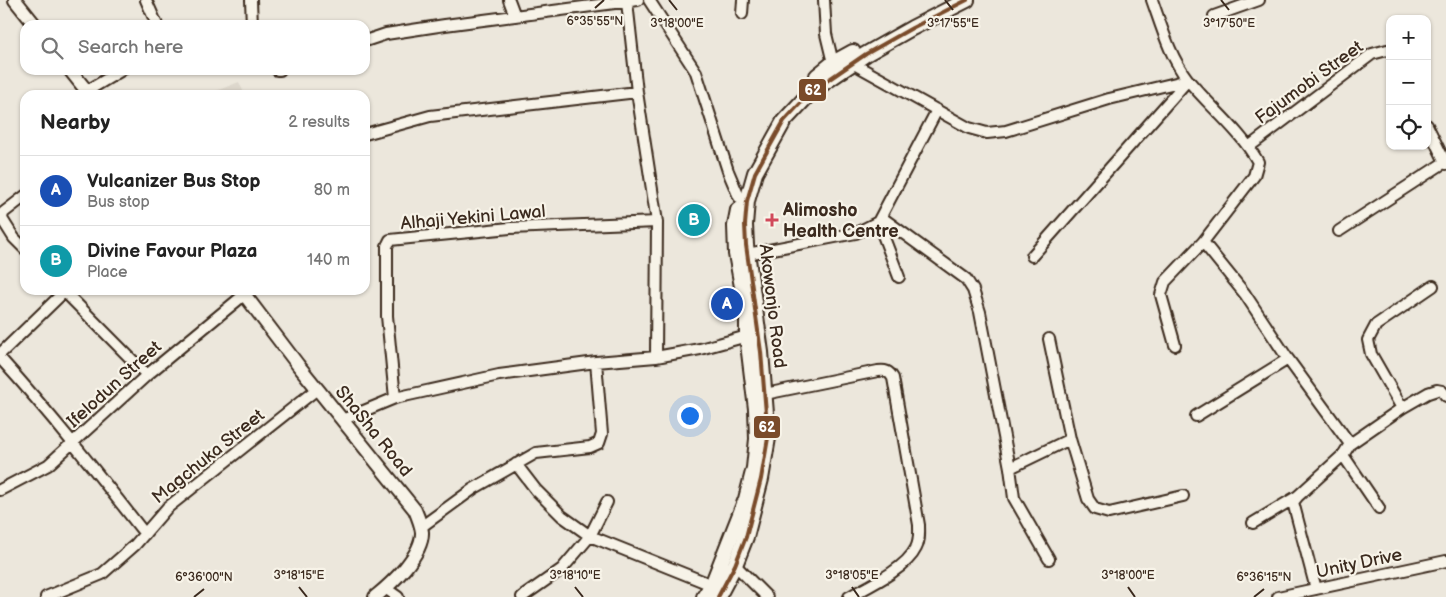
<!DOCTYPE html>
<meta charset="utf-8">
<style>
body{margin:0;font-family:"Balsamiq Sans",sans-serif;background:#f6f6f6;color:#222}
.controls{position:absolute;right:15px;top:15px;display:grid;overflow:hidden;border-radius:10px;box-shadow:0 1px 4px #0004}
.controls button{width:45px;height:45px;display:grid;place-items:center;padding:0;border:0;border-bottom:1px solid #e0e0e0;background:#fff;color:#222;font:25px sans-serif}
.you{position:absolute;left:689px;top:415px;width:18px;height:18px;margin:-12px;border:4px solid #fff;border-radius:50%;background:#1a73e8;box-shadow:0 0 0 8px #1a73e833}
.badge{display:grid;place-items:center;width:32px;height:32px;border-radius:50%;background:#ea580c;color:#fff;font-size:16px;font-weight:700}
.pin{position:absolute;translate:-50% -50%;border:2px solid #fff;box-shadow:0 1px 5px #0006}
.list{margin:0;padding:0;list-style:none}
h2{display:flex;justify-content:space-between;align-items:center;height:65px;margin:0;padding:0 20px;font-size:21px}
h2 small{font-size:16px;font-weight:400;color:#767676}
.list li{display:grid;grid-template-columns:32px 1fr auto;gap:15px;align-items:center;box-sizing:border-box;height:70px;padding:0 20px;border-top:1px solid #e0e0e0}
.list b{display:block;font-size:19px;white-space:nowrap}
.list p{margin:0;font-size:16px;white-space:nowrap;color:#767676}
.list em{font-size:16px;font-style:normal;color:#767676}
.icon{flex:none;width:28px;height:28px;fill:none;stroke:currentColor;stroke-width:2;stroke-linecap:round;stroke-linejoin:round}
.map{position:relative;flex:none;width:1446px;height:597px;overflow:hidden}
.search{position:absolute;background:#fff;box-shadow:0 1px 4px #0004;left:20px;top:20px;width:350px;height:55px;display:flex;align-items:center;gap:12px;box-sizing:border-box;padding:0 18px;border-radius:15px;color:#767676;font-size:19px}
.panel{position:absolute;background:#fff;box-shadow:0 1px 4px #0004;left:20px;top:90px;width:350px;height:205px;border-radius:15px}
.map>svg:first-child{display:block}
</style>
<div class="map">
<svg width="1446" height="597" viewBox="0 0 1446 597">
<rect width="100%" height="100%" fill="#ece7dc"/>
<filter id="ink" filterUnits="userSpaceOnUse"><feTurbulence type="fractalNoise" baseFrequency=".02" numOctaves="2"/><feDisplacementMap in="SourceGraphic" scale="10" xChannelSelector="R" yChannelSelector="G"/><feConvolveMatrix kernelMatrix="1 2 1 2 8 2 1 2 1" color-interpolation-filters="sRGB"/></filter>
<g filter="url(#ink)">
<path fill="#ddd7cc" d="M239 82 245 95H206Z"/>
<g fill="none" stroke-linecap="round" stroke-linejoin="round">
<g stroke="#3b2a1e" stroke-width="14">
<path id="minor" d="M146 0 157 25
M251 0 252 25
M509 0 515 16
M649 0 696 72 728 171 739 197 747 201
M824 0 826 34 833 63
M1152 0C1162 28 1170 57 1188 80 1211 108 1240 130 1258 162L1254 176 1203 242 1165 282 1161 295 1175 345
M627 2 637 92 657 222 656 357
M742 14 743 0
M1214 16 1259 0
M365 41 386 34 445 25 638 0
M852 63 969 128 987 133 1006 131 1109 99 1188 80
M277 70H280
M87 91 122 70
M1427 125 1446 164
M365 134 430 116 637 92
M1250 146 1372 54 1387 50 1390 51
M25 196 3 213 2 219 14 238 25 249
M881 217 966 279 973 290 980 312 1010 468 1014 498 1049 559
M878 222 899 277
M1339 231 1445 162
M1203 242 1245 294 1288 359 1350 444
M747 254 856 233 878 222 937 110
M1032 256 1188 80
M63 290 147 375
M1049 339 1070 439 1088 499 1095 509 1109 513 1183 496
M0 354 65 291
M0 358C51 414 98 474 145 534
M765 394 878 371C885 370 889 371 893 378L919 525C919 533 920 541 916 548 906 569 869 586 849 597
M395 398 387 316V246L390 240 510 228 657 222
M1402 408 1371 354 1368 340 1376 325 1433 286
M1196 416 1288 359
M342 420 395 398 499 375 596 362 656 357 700 349 751 335
M1343 455 1379 508
M516 464 536 490 562 516 590 536 712 585
M1010 468 1070 439
M0 490 48 465 147 375 245 294
M1298 496 1293 502 1316 589
M1253 523 1298 496 1343 455 1350 444 1402 408 1428 393 1437 390 1442 391 1446 396
M421 527 473 489 536 453 590 447 599 443 602 434 596 362
M735 565 767 597
M385 588 398 597
M46 597 102 574 135 545 167 508 317 389
M522 597 562 569 590 536 607 502
M1278 597 1446 561"/>
</g>
<g stroke="#3b2a1e" stroke-width="16">
<path id="tertiary" d="M15 0 35 25
M70 70 90 95
M241 290 298 365 415 510C418 517 421 525 422 532 423 555 391 584 375 597"/>
</g>
<g stroke="#3b2a1e" stroke-width="18">
<path id="secondary" d="M817 76 833 63 853 52
M704 597 712 585 746 499 754 468 757 439 756 409 747 336V314L736 254 735 226 738 210
M718 597 735 565 746 537 761 479 768 438 761 352 746 245 745 225 747 201 755 173 784 121 812 91 866 54 912 28 967 0"/>
</g>
<use href="#minor" stroke="#f7f3e8" stroke-width="10"/>
<use href="#tertiary" stroke="#f7f3e8" stroke-width="12"/>
<use href="#secondary" stroke="#f7f3e8" stroke-width="14"/>
<g stroke="#f7f3e8" stroke-width="8">
<path id="bus-1" d="M718 597 735 565 746 537 761 479 768 438 761 352 746 245 745 225 747 201 755 173 784 121 812 91 866 54 912 28 967 0"/>
</g>
<use href="#bus-1" stroke="#7a4b2a" stroke-width="4"/>
</g>
</g>
<path fill="none" stroke="#3b2a1e" stroke-width="2" d="M669 0 677 10M945 0 953 10M1221 0 1229 10M595 8 604 0M299 587 307 597M575 587 583 597M852 587 859 597M1128 587 1135 597M194 597 204 589M1254 597 1264 589"/>
<path fill="#d1495b" stroke="#f7f3e8" stroke-width="2" d="M769.5 212.5h5v5h5v5h-5v5h-5v-5h-5v-5h5z"/>
<g text-anchor="middle" stroke-width="4.5" stroke-linejoin="round" paint-order="stroke">
<g font-size="18" fill="#3b2a1e" stroke="#f7f3e8">
<text transform="translate(1309 82) rotate(-36)" y="6">Fajumobi Street</text>
<text transform="translate(473 217) rotate(-5)" y="6">Alhaji Yekini Lawal</text>
<text transform="translate(773 306) rotate(83)" y="6">Akowonjo Road</text>
<text transform="translate(114 384) rotate(-42)" y="6">Ifelodun Street</text>
<text transform="translate(374 431) rotate(51)" y="6">ShaSha Road</text>
<text transform="translate(208 456) rotate(-39)" y="6">Magchuka Street</text>
<text transform="translate(1359 563) rotate(-12)" y="6">Unity Drive</text>
</g>
<g font-size="18" font-weight="bold" fill="#3b2a1e" stroke="#f7f3e8" text-anchor="start">
<text x="783" y="216">Alimosho<tspan x="783" dy="21">Health Centre</tspan></text>
</g>
</g>
<g font-size="12" text-anchor="middle" fill="#3b2a1e" stroke="#f7f3e8" stroke-width="4.5" stroke-linejoin="round" paint-order="stroke">
<text x="595" y="25">6°35'55"N</text>
<text x="677" y="27">3°18'00"E</text>
<text x="953" y="27">3°17'55"E</text>
<text x="1229" y="27">3°17'50"E</text>
<text x="299" y="579">3°18'15"E</text>
<text x="575" y="579">3°18'10"E</text>
<text x="852" y="579">3°18'05"E</text>
<text x="1128" y="579">3°18'00"E</text>
<text x="204" y="581">6°36'00"N</text>
<text x="1264" y="581">6°36'15"N</text>
</g>
<g stroke="#f7f3e8" stroke-width="2">
<rect x="798" y="78" width="29" height="24" rx="5" fill="#7a4b2a"/>
<rect x="753" y="415" width="28" height="24" rx="5" fill="#7a4b2a"/>
</g>
<g font-size="14" text-anchor="middle" font-weight="bold" fill="#fff">
<text x="813" y="95">62</text>
<text x="767" y="432">62</text>
</g>
</svg>
<div class="controls">
<button>+</button>
<button>−</button>
<button><svg class="icon" aria-label="locate" viewBox="0 0 24 24"><circle cx="12" cy="12" r="6"/><path d="M12 2v4M12 18v4M2 12h4M18 12h4"/></svg></button>
</div>
<div class="you"></div>
<div class="pin badge" style="left:727px;top:304px;background:#1a4fb4">A</div>
<div class="pin badge" style="left:694px;top:220px;background:#0f9aa8">B</div>
<div class="search"><svg class="icon" aria-label="search" viewBox="0 0 24 24"><circle cx="10" cy="10" r="6"/><path d="M15 15l6 6"/></svg>Search here</div>
<section class="panel">
<h2>Nearby<small>2 results</small></h2>
<ul class="list">
<li><span class="badge" style="background:#1a4fb4">A</span><div><b>Vulcanizer Bus Stop</b><p>Bus stop</p></div><em>80 m</em></li>
<li><span class="badge" style="background:#0f9aa8">B</span><div><b>Divine Favour Plaza</b><p>Place</p></div><em>140 m</em></li>
</ul>
</section>
</div>
